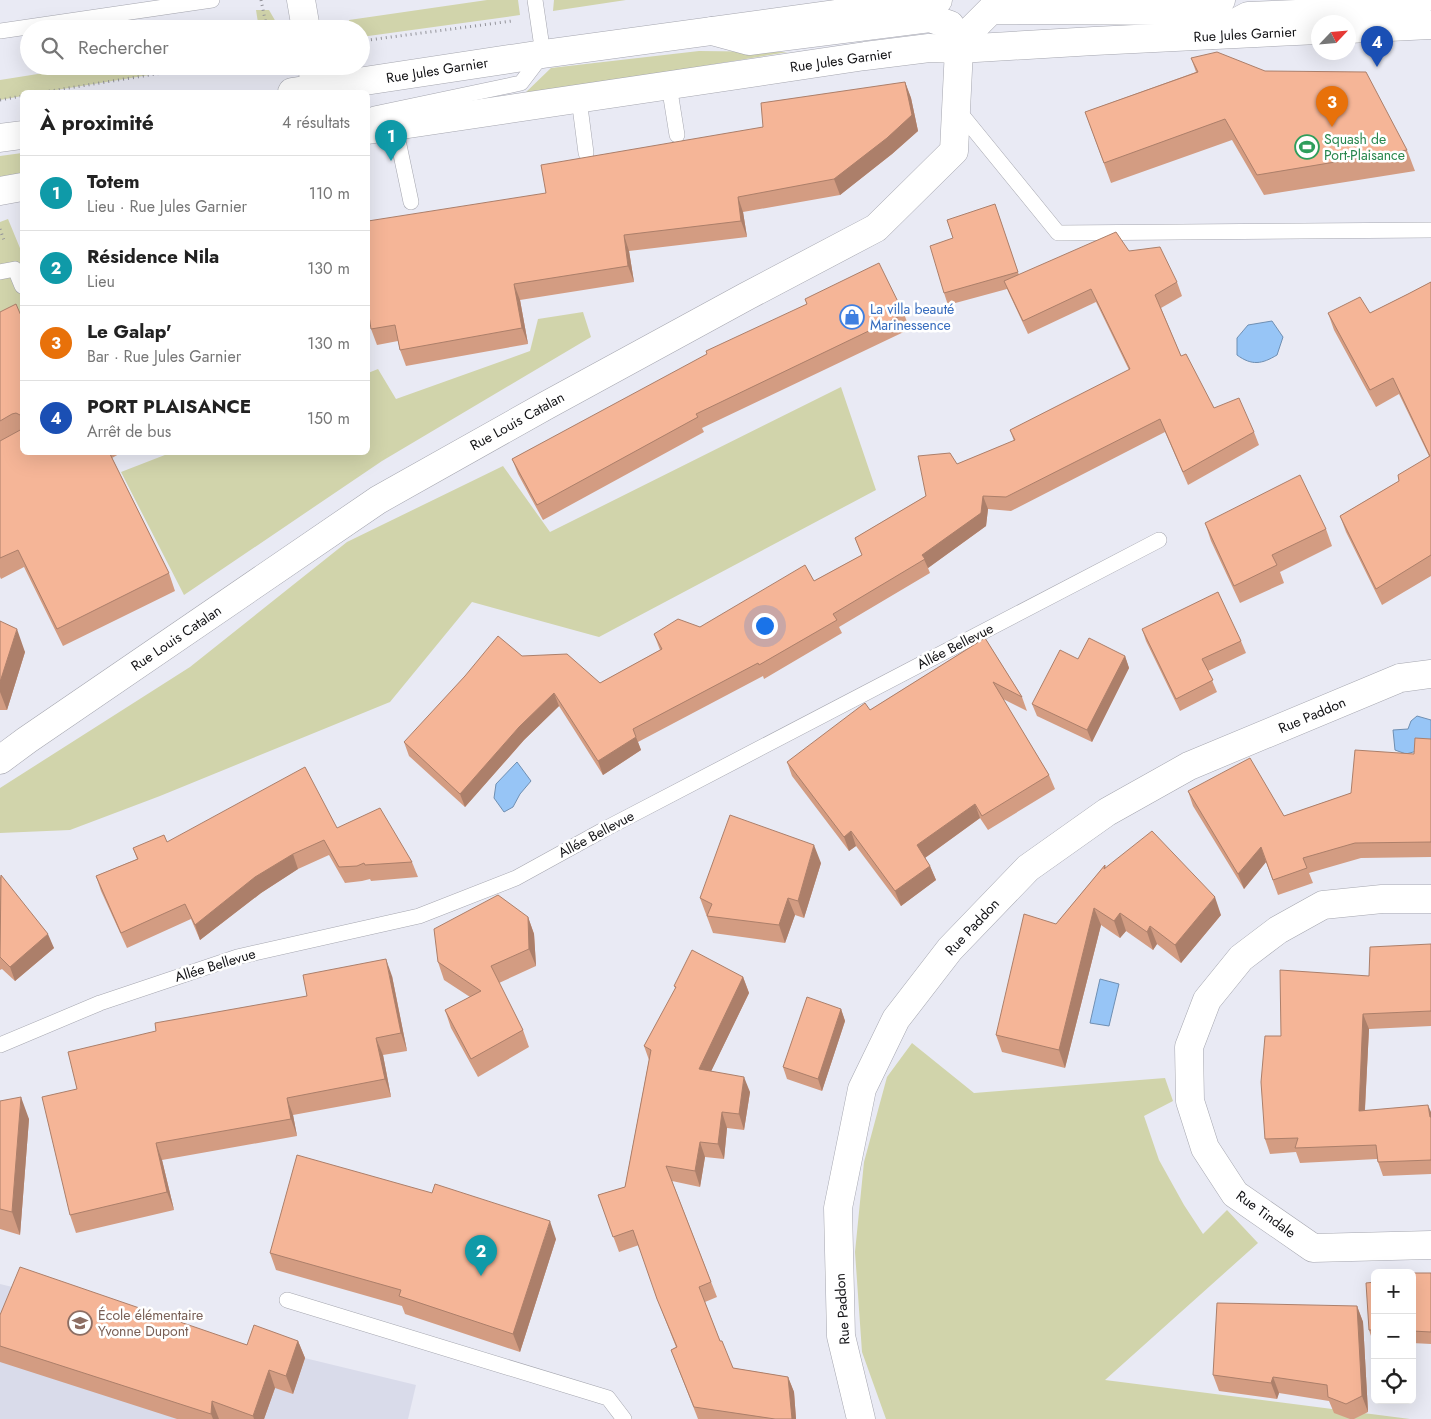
<!DOCTYPE html>
<html lang="fr">
<meta charset="utf-8">
<style>
body{margin:0;font-family:Jost,sans-serif;background:#f6f6f6;color:#222}
.controls{position:absolute;right:15px;bottom:15px;display:grid;overflow:hidden;border-radius:8px;box-shadow:0 5px 20px #0002}
.controls button{width:45px;height:45px;display:grid;place-items:center;padding:0;border:0;border-bottom:1px solid #e0e0e0;background:#fff;color:#222;font:25px sans-serif}
.compass{position:absolute;left:1311px;top:15px;width:45px;height:45px;border-radius:50%;background:#fff;box-shadow:0 5px 20px #0002;rotate:64deg}
.you{position:absolute;left:764px;top:625px;width:18px;height:18px;margin:-12px;border:4px solid #fff;border-radius:50%;background:#1a73e8;box-shadow:0 0 0 8px #1a73e833}
.badge{display:grid;place-items:center;width:32px;height:32px;border-radius:50%;background:#337c79;color:#fff;font-size:16px;font-weight:700}
.pin{position:absolute;translate:-50% -41px;filter:drop-shadow(0 1px 2px #0008)}
.pin::after{content:'';position:absolute;top:26px;width:18px;height:15px;background:inherit;clip-path:polygon(0 0,100% 0,50% 100%)}
.list{margin:0;padding:0;list-style:none}
h2{display:flex;justify-content:space-between;align-items:center;height:65px;margin:0;padding:0 20px;font-size:21px}
h2 small{font-size:16px;font-weight:400;color:#767676}
.list li{display:grid;grid-template-columns:32px 1fr auto;gap:15px;align-items:center;box-sizing:border-box;height:75px;padding:0 20px;border-top:1px solid #e0e0e0}
.list b{display:block;font-size:19px;white-space:nowrap}
.list p{margin:0;font-size:16px;white-space:nowrap;color:#767676}
.list em{font-size:16px;font-style:normal;color:#767676}
.icon{flex:none;width:28px;height:28px;fill:none;stroke:currentColor;stroke-width:2;stroke-linecap:round;stroke-linejoin:round}
.map{position:relative;flex:none;width:1431px;height:1419px;overflow:hidden}
.search{position:absolute;background:#fff;box-shadow:0 5px 20px #0002;left:20px;top:20px;width:350px;height:55px;display:flex;align-items:center;gap:12px;box-sizing:border-box;padding:0 18px;border-radius:28px;color:#767676;font-size:19px}
.panel{position:absolute;background:#fff;box-shadow:0 5px 20px #0002;left:20px;top:90px;width:350px;height:365px;border-radius:8px}
.map>svg:first-child{display:block}
</style>
<div class="map">
<svg width="1431" height="1419" viewBox="0 0 1431 1419">
<rect width="100%" height="100%" fill="#e9eaf4"/>
<path fill="#d9dbea" d="M0 1284 416 1385 408 1419H0Z"/>
<path fill="#d1d4ab" d="M487 0H518L520 15 361 37V29H350L349 20Z
M554 0H626L553 11Z
M256 10H269L280 29H259Z
M699 51 788 52 522 96 551 68Z
M88 66H205L44 92H22V96L0 100V80Z
M22 153V178L0 181V156Z
M8 219 22 253V321L0 332V222Z
M583 312 591 337 382 461 184 595 121 472 170 453 368 452V373L378 369 396 399 530 351 538 319Z
M841 387 876 490 599 637 472 602 390 702 160 796 70 830 0 833V788L190 667 347 542 503 466 550 532Z
M912 1043 974 1093 1165 1078 1173 1101 1144 1116 1159 1160 1184 1205 1203 1234 1227 1210 1258 1243 1105 1380 1410 1419H886L862 1352 855 1252 864 1162 887 1077Z"/>
<path fill="#97c5f6" stroke="#6f8fb2" d="M1272 321 1283 337 1277 355C1262 364 1252 366 1237 355V338L1248 325Z
M1417 716 1431 720V745L1428 748 1406 754 1395 750 1393 730 1408 729 1411 721Z
M517 762 531 781 520 794 513 807 504 812 494 798 496 784Z
M1100 979 1119 984 1109 1026 1090 1023Z"/>
<g fill="none" stroke-linecap="round" stroke-linejoin="round">
<g stroke="#a5a6af" stroke-width="16">
<path id="service" d="M0 31 212 0
M669 85 677 135
M579 99 586 153
M957 109 1058 233 1431 230
M368 118 374 114 521 83 543 54 535 0
M395 126 411 202
M0 272 15 269 22 286
M0 1045 100 1003 237 957 419 916 516 878 605 829 1159 540
M287 1300 608 1398 624 1419"/>
</g>
<g stroke="#a5a6af" stroke-width="29">
<path id="minor" d="M301 0 306 29
M1212 35 1248 16 1415 9 1421 0
M312 66 316 92
M1431 899H1382L1323 905 1278 930 1241 958 1207 1000 1189 1047 1190 1101 1205 1148 1235 1194 1313 1248 1431 1245"/>
</g>
<g stroke="#a5a6af" stroke-width="29">
<path id="tertiary" d="M959 49 968 33 991 10 1200 11 1221 0
M0 760 27 740 378 500 547 405 747 296 876 228 954 151 959 49 950 25 930 18 749 41 712 31
M861 1419 841 1336 838 1208 862 1089 896 1019 950 949 1028 868 1107 812 1189 766 1400 678 1431 674"/>
</g>
<g stroke="#a5a6af" stroke-width="29">
<path id="primary" d="M1348 29 1431 25
M292 92 543 54 938 0
M368 130 865 56 929 48 959 49 1094 41 1318 30
M0 138 22 135
M0 191 22 187"/>
</g>
<path stroke="#93939a" stroke-width="3" stroke-dasharray="1 4" stroke-linecap="butt" d="M261 0 267 29
M361 41 512 21
M44 92 205 66
M0 100 22 96
M0 229 5 243"/>
<use href="#service" stroke="#fff" stroke-width="15"/>
<use href="#minor" stroke="#fff" stroke-width="28"/>
<use href="#tertiary" stroke="#fff" stroke-width="28"/>
<use href="#primary" stroke="#fff" stroke-width="28"/>
</g>
<path fill="#d39c82" d="M1191 58 1407 150 1415 171 1264 195 1232 140 1111 183 1085 112 1196 72Z
M905 82 911 98 918 131 892 154 840 195 743 212 747 237 629 251 634 282 520 300 528 344 406 366 400 350 398 341 377 345 371 329 546 193 763 127Z
M999 216 1019 275 1129 251 1177 282 1182 296 1161 308 1181 356 1214 408 1254 432 1259 445 1188 485 1165 432 1011 511 988 509 986 526 928 568 930 573 839 627 842 633 764 679 763 676 638 742 641 750 603 775 559 706 524 740 465 807 409 756 404 742 522 656 600 683 660 650 654 634 700 627 814 581 862 555 855 538 926 496 957 464 1014 441 1010 430 1129 370 1096 302 1028 334 1007 289 948 305 944 293 953 238Z
M1431 282V576L1382 605 1346 532 1340 516 1399 481 1429 456 1399 394 1376 407 1334 330 1328 313H1370L1408 294Z
M805 299 904 314 910 329 702 428 704 432 543 520 518 474 512 459 807 304Z
M0 312 22 318V452H118L119 454 112 458 169 573 175 591 63 646 24 567 1 579 0 577Z
M1205 523 1326 529 1332 546 1280 572 1284 583 1240 603 1211 541Z
M0 621 25 652 7 710H0Z
M1142 629 1241 641 1246 653 1208 671 1217 692 1180 711 1146 641Z
M985 638 1022 697 1027 711 1003 699 1049 775 1055 789 988 830 980 818 925 858 930 866 936 880 901 906 856 846 849 851 792 776 787 762Z
M1125 656 1129 668 1092 742 1037 716 1032 704Z
M1431 739V857L1361 858 1309 873 1313 883 1278 895 1266 862 1244 889 1193 806 1188 791 1284 816 1351 793 1414 754Z
M337 828 412 862 418 877 371 881 370 879 362 881 345 883 329 855 298 869 261 893 200 940 191 919 127 948 101 891 96 876 137 859 133 848 167 842Z
M821 863 804 918 795 915 785 943 713 933 700 898Z
M1105 865 1106 868 1221 915 1181 963 1157 944 1153 950 1126 931 1120 938 1101 925 1065 1068 1002 1052 996 1035 1056 924Z
M0 876 54 948 15 981 2 969 0 970Z
M528 917 534 934 536 966 499 983 523 1030 529 1047 478 1077 451 1028 445 1010 470 997 444 980 438 962Z
M1431 944V1026L1369 1029 1365 1110 1431 1112V1174L1383 1176 1377 1159 1300 1163 1296 1152 1270 1154 1265 1139 1281 1036 1369 976Z
M392 976 407 1051 383 1055 391 1097 293 1115 297 1136 162 1160 174 1210 76 1233 70 1215 307 996Z
M743 977 749 993 711 1071 750 1092 744 1130 727 1128 724 1159 705 1157 700 1187 672 1181 717 1297 705 1302 720 1341 733 1368 788 1377 794 1392 796 1419H698L671 1350 676 1347 663 1314 639 1245 619 1252 598 1195 625 1187 649 1060 644 1046 676 989 674 986Z
M841 1009 845 1021 822 1091 787 1079 783 1067Z
M0 1101 29 1119 20 1235 0 1229Z
M556 1239 520 1352 405 1314 402 1306 276 1270 270 1253Z
M1412 1273H1431V1344L1412 1343Z
M1375 1282V1342H1373L1369 1330Z
M1357 1306 1363 1322 1368 1412 1354 1419H1350L1334 1413 1329 1401 1279 1393 1277 1399 1219 1391 1213 1375Z
M0 1315 247 1345 298 1341 305 1358 293 1394 275 1388 264 1419H177L0 1362Z"/>
<path fill="#ac7f6a" d="M905 82 911 98 918 131 892 154 840 195 834 179Z
M738 197 743 212 747 237 741 221Z
M624 235 629 251 634 282 628 266Z
M514 284 520 300 528 344 522 328Z
M983 496 988 509 986 526 928 568 922 555Z
M17 629 25 652 7 710 0 692V682Z
M1125 656 1129 668 1092 742 1087 730Z
M554 693 559 706 524 740 465 807 460 794 519 727Z
M636 737 641 750 603 775 598 761Z
M975 804 980 818 922 860 917 845Z
M851 831 856 846 849 851 844 837Z
M814 845 821 863 804 918 798 901Z
M1261 847 1266 862 1244 889 1238 874Z
M293 854 298 869 261 893 200 940 195 925 255 877Z
M930 866 936 880 901 906 895 891Z
M1215 897 1221 915 1181 963 1175 945Z
M788 898 795 915 785 943 779 925Z
M1094 908 1101 925 1065 1068 1059 1050Z
M1120 913 1126 931 1120 938 1114 921Z
M528 917 534 934 536 966 529 949Z
M1150 926 1157 944 1153 950 1147 932Z
M48 934 54 948 15 981 10 967Z
M386 959 392 976 407 1051 401 1033Z
M743 977 749 993 705 1084 699 1069Z
M841 1009 845 1021 822 1091 818 1079Z
M1363 1014 1369 1029 1364 1125 1359 1111Z
M376 1038 383 1055 391 1097 385 1079Z
M744 1077 750 1092 744 1130 739 1114Z
M21 1097 29 1119 20 1235 12 1212Z
M287 1098 293 1115 297 1136 291 1119Z
M1428 1105 1431 1112V1121L1430 1117Z
M722 1112 727 1128 724 1159 718 1144Z
M700 1142 705 1157 700 1187 695 1171Z
M156 1143 162 1160 174 1210 167 1192Z
M550 1221 556 1239 520 1352 513 1334Z
M1357 1306 1363 1322 1368 1412 1362 1396Z
M298 1341 305 1358 293 1394 286 1376Z
M269 1370 275 1388 264 1419H254L253 1416Z
M788 1377 794 1392 796 1419H792Z
M1273 1377 1279 1393 1277 1399 1271 1383Z
M212 1401 219 1419H213L211 1414Z"/>
<path fill="#f5b597" stroke="#ac7f6a" d="M1217 52 1265 71 1366 72 1407 150 1257 175 1225 119 1104 163 1085 112 1198 72 1191 58Z
M905 82 912 115 887 138 834 179 738 197 741 221 624 235 628 266 514 284 522 328 400 350 395 325 371 329 368 309V221L546 193 541 165 763 127 761 103Z
M995 204 1018 272 944 293 930 246 953 238 947 220Z
M1116 232 1129 251 1160 247 1177 282 1155 295 1181 356 1186 354 1214 408 1239 398 1254 432 1183 472 1160 419 1006 497 983 496 981 513 922 555 925 559 833 614 837 620 759 665 758 663 633 729 636 737 598 761 554 693 519 727 460 794 404 742 465 676 498 636 522 656 567 654 600 683 662 649 654 634 678 619 700 627 805 565 814 581 862 555 855 538 926 496 918 456 950 453 957 464 1015 440 1010 430 1130 369 1091 289 1023 321 1004 281Z
M879 263 904 314 696 414 698 417 537 505 512 459 707 354 706 351 807 304 805 299Z
M1431 282V555L1376 589 1340 516 1399 481 1398 475 1430 456 1393 378 1370 390 1328 313 1360 297 1370 313 1408 294Z
M16 304 22 318V417L20 415 16 413 12 414 0 421V312Z
M22 429V452H109L169 573 57 629 18 550 0 558V441Z
M1300 475 1326 529 1272 555 1277 565 1234 586 1205 523Z
M1218 592 1241 641 1202 659 1213 680 1176 699 1142 629Z
M0 621 17 629 0 682Z
M985 638 1022 697 993 682 1049 775 982 816 975 804 917 845 930 866 895 891 851 831 844 837 787 762 865 703 870 710Z
M1089 638 1125 656 1087 730 1032 704 1060 650 1078 659Z
M1415 738 1431 739V842L1355 843 1303 858 1307 868 1273 880 1261 847 1238 874 1188 791 1250 758 1284 816 1351 793 1355 750 1414 754Z
M305 767 337 828 380 808 412 862 365 865 364 863 357 866 339 867 324 840 293 854 255 877 195 925 185 904 121 933 96 876 138 859 133 848 164 835 167 842Z
M730 815 814 845 798 901 788 898 779 925 707 916 712 904 700 898Z
M1152 831 1215 897 1175 945 1150 926 1147 932 1120 913 1114 921 1094 908 1059 1050 996 1035 1024 914 1056 924 1105 865 1104 869Z
M1 875 48 934 10 967 0 957Z
M498 895 528 917 529 949 491 966 523 1030 471 1059 445 1010 481 991 438 962 434 929Z
M1431 944V1011L1363 1014 1359 1111 1428 1105 1430 1117H1431V1160L1378 1162 1376 1145 1295 1148 1298 1138 1265 1139 1261 1082 1265 1036H1281L1280 970 1369 976 1370 947Z
M692 950 743 977 699 1069 744 1077 739 1114 722 1112 718 1144 700 1142 695 1171 666 1166 711 1282 699 1287 720 1341H722L733 1368 788 1377 792 1419H775L694 1407 671 1350 677 1347 657 1299 633 1230 613 1237 598 1195 625 1187 651 1050 644 1046 676 987 674 986Z
M386 959 401 1033 376 1038 385 1079 287 1098 291 1119 156 1143 167 1192 70 1215 42 1097 77 1089 68 1052 156 1031 155 1023 307 996 303 975Z
M807 997 841 1009 818 1079 783 1067Z
M21 1097 12 1212 0 1209V1101Z
M297 1155 432 1193 435 1184 550 1221 513 1334 399 1296 401 1290 270 1253Z
M20 1267 247 1345 254 1325 298 1341 286 1376 269 1370 253 1416 212 1401 211 1414 0 1346V1315Z
M1412 1273H1431V1332L1412 1331Z
M1375 1282V1330H1369L1366 1283Z
M1217 1303 1357 1306 1362 1396 1346 1404 1328 1397 1327 1385 1273 1377 1271 1383 1213 1375Z"/>
<defs>
<g id="stadium-ring" transform="scale(1.25)"><circle r="9.5" fill="#fff" stroke="#2e9e5b" stroke-width="1.5"/><path d="M0-5a6.5 5 0 1 0 0 10a6.5 5 0 1 0 0-10ZM-3.5-1.8h7v3.6h-7Z" fill="#2e9e5b"/></g>
<g id="shop-ring" transform="scale(1.25)"><circle r="9.5" fill="#fff" stroke="#3f7fe0" stroke-width="1.5"/><path d="M-5-2.5h2.3a2.7 3.5 0 0 1 5.4 0H5L5.5 6h-11ZM-1.5-2.5h3a1.5 2.3 0 0 0-3 0Z" fill="#3f7fe0"/></g>
<g id="school-ring" transform="scale(1.25)"><circle r="9.5" fill="#fff" stroke="#8d6e63" stroke-width="1.5"/><path d="M0-5L7-2L0 1L-7-2ZM-4 1L0 2.5L4 1V4Q0 6-4 4Z" fill="#8d6e63"/></g>
</defs>
<g fill-rule="evenodd">
<use href="#stadium-ring" x="1307" y="147"/>
<use href="#shop-ring" x="852" y="317"/>
<use href="#school-ring" x="80" y="1323"/>
</g>
<g text-anchor="middle" stroke-width="5" stroke-linejoin="round" paint-order="stroke">
<g font-size="14" fill="#111114" stroke="#fff">
<text transform="translate(1245 34) rotate(-3)" y="5">Rue Jules Garnier</text>
<text transform="translate(841 60) rotate(-8)" y="5">Rue Jules Garnier</text>
<text transform="translate(437 70) rotate(-9)" y="5">Rue Jules Garnier</text>
<text transform="translate(517 421) rotate(-29)" y="5">Rue Louis Catalan</text>
<text transform="translate(176 638) rotate(-34)" y="5">Rue Louis Catalan</text>
<text transform="translate(955 646) rotate(-27)" y="5">Allée Bellevue</text>
<text transform="translate(1312 715) rotate(-23)" y="5">Rue Paddon</text>
<text transform="translate(596 834) rotate(-28)" y="5">Allée Bellevue</text>
<text transform="translate(972 927) rotate(-47)" y="5">Rue Paddon</text>
<text transform="translate(215 965) rotate(-17)" y="5">Allée Bellevue</text>
<text transform="translate(1266 1214) rotate(36)" y="5">Rue Tindale</text>
<text transform="translate(842 1309) rotate(-94)" y="5">Rue Paddon</text>
</g>
<g font-size="14" fill="#27864d" stroke="#fff" text-anchor="start">
<text x="1324" y="144">Squash de<tspan x="1324" dy="16">Port-Plaisance</tspan></text>
</g>
<g font-size="14" fill="#366cbe" stroke="#fff" text-anchor="start">
<text x="870" y="314">La villa beauté<tspan x="870" dy="16">Marinessence</tspan></text>
</g>
<g font-size="14" fill="#785e54" stroke="#fff" text-anchor="start">
<text x="98" y="1320">École élémentaire<tspan x="98" dy="16">Yvonne Dupont</tspan></text>
</g>
</g>
</svg>
<div class="controls">
<button>+</button>
<button>−</button>
<button><svg class="icon" aria-label="locate" viewBox="0 0 24 24"><circle cx="12" cy="12" r="6"/><path d="M12 2v4M12 18v4M2 12h4M18 12h4"/></svg></button>
</div>
<svg class="compass" viewBox="-18 -18 36 36"><path d="M0-13l5 13h-10z" fill="#e53935"/><path d="M0 13l5-13h-10z" fill="#767676"/></svg>
<div class="you"></div>
<div class="pin badge" style="left:391px;top:161px;background:#0f9aa8">1</div>
<div class="pin badge" style="left:481px;top:1276px;background:#0f9aa8">2</div>
<div class="pin badge" style="left:1332px;top:127px;background:#e8710a">3</div>
<div class="pin badge" style="left:1377px;top:67px;background:#1a4fb4">4</div>
<div class="search"><svg class="icon" aria-label="search" viewBox="0 0 24 24"><circle cx="10" cy="10" r="6"/><path d="M15 15l6 6"/></svg>Rechercher</div>
<section class="panel">
<h2>À proximité<small>4 résultats</small></h2>
<ul class="list">
<li><span class="badge" style="background:#0f9aa8">1</span><div><b>Totem</b><p>Lieu · Rue Jules Garnier</p></div><em>110 m</em></li>
<li><span class="badge" style="background:#0f9aa8">2</span><div><b>Résidence Nila</b><p>Lieu</p></div><em>130 m</em></li>
<li><span class="badge" style="background:#e8710a">3</span><div><b>Le Galap'</b><p>Bar · Rue Jules Garnier</p></div><em>130 m</em></li>
<li><span class="badge" style="background:#1a4fb4">4</span><div><b>PORT PLAISANCE</b><p>Arrêt de bus</p></div><em>150 m</em></li>
</ul>
</section>
</div>
